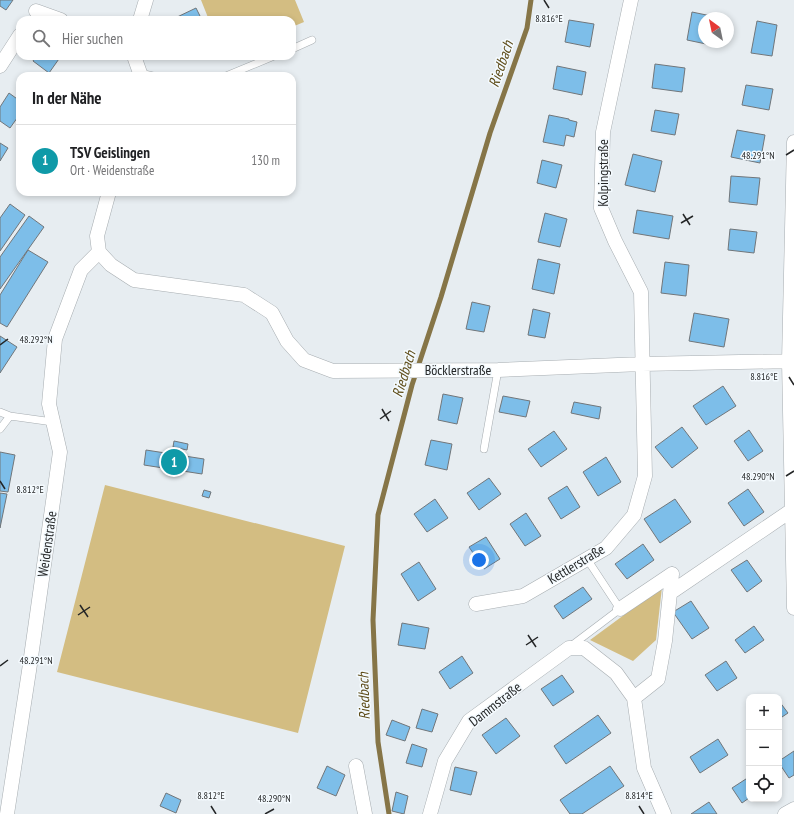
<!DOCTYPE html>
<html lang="de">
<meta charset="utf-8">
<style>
body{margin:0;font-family:"PT Sans Narrow",sans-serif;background:#f6f6f6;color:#202124}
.controls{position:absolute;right:12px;bottom:12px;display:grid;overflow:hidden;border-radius:8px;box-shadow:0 2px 6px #0003}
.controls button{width:36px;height:36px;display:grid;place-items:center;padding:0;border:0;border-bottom:1px solid #e0e0e0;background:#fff;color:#202124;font:20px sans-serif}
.compass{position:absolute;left:698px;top:12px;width:36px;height:36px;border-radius:50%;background:#fff;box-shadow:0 2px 6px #0003;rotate:327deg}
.you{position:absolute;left:479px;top:560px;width:14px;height:14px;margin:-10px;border:3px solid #fff;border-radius:50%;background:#1a73e8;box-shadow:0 0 0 6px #1a73e833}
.badge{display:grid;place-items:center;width:26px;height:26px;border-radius:50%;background:#b45309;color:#fff;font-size:13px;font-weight:700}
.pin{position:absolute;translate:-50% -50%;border:2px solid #fff;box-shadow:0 1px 4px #0006}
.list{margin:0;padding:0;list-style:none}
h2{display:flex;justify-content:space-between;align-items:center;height:52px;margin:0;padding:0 16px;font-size:17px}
h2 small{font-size:13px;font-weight:400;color:#757577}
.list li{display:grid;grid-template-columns:26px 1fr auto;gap:12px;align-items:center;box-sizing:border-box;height:72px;padding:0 16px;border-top:1px solid #e0e0e0}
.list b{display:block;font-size:15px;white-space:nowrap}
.list p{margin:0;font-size:13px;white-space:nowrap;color:#757577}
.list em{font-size:13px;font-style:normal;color:#757577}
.icon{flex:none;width:22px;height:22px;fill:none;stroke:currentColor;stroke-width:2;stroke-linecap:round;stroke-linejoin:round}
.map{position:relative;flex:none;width:794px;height:814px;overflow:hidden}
.search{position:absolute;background:#fff;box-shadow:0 2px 6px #0003;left:16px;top:16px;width:280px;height:44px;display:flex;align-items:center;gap:10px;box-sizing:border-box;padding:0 14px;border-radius:12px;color:#757577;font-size:15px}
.panel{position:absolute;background:#fff;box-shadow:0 2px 6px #0003;left:16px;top:72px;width:280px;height:124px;border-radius:12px}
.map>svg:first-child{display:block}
</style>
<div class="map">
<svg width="794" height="814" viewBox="0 0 794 814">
<rect width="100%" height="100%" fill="#e7edf1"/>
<path fill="#d3bd82" d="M201 0H295L304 22 292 27V20H209Z
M105 485 345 546 298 733 57 672Z
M662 587 656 640 633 661 590 640Z"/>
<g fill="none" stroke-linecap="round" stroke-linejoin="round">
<path stroke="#867547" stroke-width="5" d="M389 814 378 742 373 620 378 515 412 385 441 297 490 133 527 28 531 0"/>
</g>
<path fill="#7dbee9" stroke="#71767a" d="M0 0H13L6 10 0 6Z
M196 8 202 20H174L173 19Z
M692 12 716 17V18H704V42H711V45L687 40Z
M569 20 594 24 590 47 565 42Z
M757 21 777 25 772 56 751 53Z
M36 56H61L49 73 33 61Z
M655 64 685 68 682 92 652 88Z
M557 66 586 72 582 95 553 89Z
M746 85 773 89 769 110 742 105Z
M9 93 20 101V114L10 128 0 121V107Z
M655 110 679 114 675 135 651 131Z
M549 115 569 119V120L577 122 574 137 566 135 564 146 543 142Z
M737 130 765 135 760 163 731 157Z
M0 143 8 148 0 161Z
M633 154 662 161 655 192 625 185Z
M542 160 562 165 556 188 537 183Z
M731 176 760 178 757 205 729 202Z
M10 204 25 215 0 251V218Z
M637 210 673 216 669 239 633 233Z
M545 213 567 219 560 247 538 242Z
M29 216 44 227 0 289V257Z
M730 229 757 232 754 253 728 250Z
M28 250 48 262 7 327 0 323V295Z
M538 259 560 264 554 294 532 289Z
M665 262 689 265 686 296 661 293Z
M472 302 490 306 484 332 466 329Z
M533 309 550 313 545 338 528 335Z
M694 313 729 319 724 347 689 341Z
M0 336 17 347 0 373Z
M723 386 736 406 706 425 693 406Z
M443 394 463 398 457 424 438 420Z
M503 396 530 401 526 417 499 412Z
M574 402 601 407 599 419 571 413Z
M682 427 698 448 672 468 655 447Z
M749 430 763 451 748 461 734 441Z
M554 431 567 449 541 467 528 449Z
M431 440 452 444 447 470 425 465Z
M174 441 188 444 187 450 173 447Z
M146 450 204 459 202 474 144 465Z
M0 452 15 455 8 492 0 491Z
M606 457 621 482 598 496 583 472Z
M489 478 501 494 479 510 467 493Z
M567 486 580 507 561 519 548 498Z
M748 489 764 512 744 526 728 503Z
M204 490 211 492 209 498 202 496Z
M0 493 7 494 0 528Z
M435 499 448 518 427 532 414 514Z
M675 499 691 522 660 543 644 519Z
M526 513 541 536 525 546 510 524Z
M486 537 500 559 484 569 469 547Z
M643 544 654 560 627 579 615 564Z
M747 560 762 581 747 592 731 570Z
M419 562 436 589 418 601 401 574Z
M583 587 592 599 563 619 554 606Z
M691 601 709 628 692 639 673 612Z
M402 623 429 628 425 649 398 645Z
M754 626 764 640 745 653 735 640Z
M462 656 473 673 450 689 439 672Z
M726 661 737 678 717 691 705 675Z
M562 675 574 692 553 706 541 689Z
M779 701 788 713 779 719Z
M422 709 438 714 432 732 416 728Z
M598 715 611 733 566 764 554 746Z
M506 718 520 736 496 754 482 735Z
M392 720 410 727 405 741 386 735Z
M718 739 728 755 700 773 690 757Z
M412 744 427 749 422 767 406 763Z
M794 751V775L789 778 779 763V761Z
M327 766 345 775 336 796 317 788Z
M610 766 624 786 582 814H570L560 800Z
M455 767 477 772 471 795 450 790Z
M749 777V798L742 803 732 788Z
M396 792 408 796 404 814 392 811Z
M166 793 181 800 176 813 160 806Z
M709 802 717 814H691Z"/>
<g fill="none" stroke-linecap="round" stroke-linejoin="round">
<g stroke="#a7adb1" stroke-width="8">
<path id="lane" d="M292 49 312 40
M140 73 153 76
M226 76 274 56
M0 412 10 416 53 422
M0 429 10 416
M484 449 498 370
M571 646 620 609 587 559"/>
</g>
<g stroke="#a7adb1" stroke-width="15">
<path id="street" d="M36 11 61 20
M140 20 146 0
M134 56 140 73V76
M0 66 20 35
M794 142 789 361 794 608
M99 252 111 265 134 280 244 295 272 313 287 341 304 360 333 371 498 370 642 364 794 361
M670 593 792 510
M476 604 523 596 606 548 634 515 645 476 641 292 615 241 601 208 603 132 631 0
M620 609 672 574
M634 698 658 679 665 641 672 574
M356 766 365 814
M7 814 29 671 60 452 49 404 55 339 81 270 99 252 97 236 109 192
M430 814 445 761 469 721 569 648H584L616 673 634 698 644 768 664 814
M785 814 794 809"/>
</g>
<use href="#lane" stroke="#fff" stroke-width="7"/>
<use href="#street" stroke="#fff" stroke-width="14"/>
</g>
<path fill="none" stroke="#242627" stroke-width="1.5" d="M544 0 549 8M786 155 794 150M683 214 690 225M681 223 693 216M0 345 8 339M789 377 794 385M382 409 389 421M380 419 391 411M786 476 794 471M0 481 5 489M80 605 88 617M78 615 90 607M528 635 536 647M526 645 538 637M0 666 8 660M211 806 216 814M639 806 644 814M265 814 274 809"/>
<g text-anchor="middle" stroke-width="3" stroke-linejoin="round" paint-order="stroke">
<g font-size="14" fill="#242627" stroke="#f4fafe">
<text transform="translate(603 173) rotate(-90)" y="5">Kolpingstraße</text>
<text x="458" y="375">Böcklerstraße</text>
<text transform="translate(47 544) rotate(-82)" y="5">Weidenstraße</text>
<text transform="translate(576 564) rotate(-31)" y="5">Kettlerstraße</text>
<text transform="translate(495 704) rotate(-38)" y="5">Dammstraße</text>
</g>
<g font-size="15" font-style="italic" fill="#5e4c19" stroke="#f4fafe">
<text transform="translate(501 64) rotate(-71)" y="5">Riedbach</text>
<text transform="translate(404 374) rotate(-73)" y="5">Riedbach</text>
<text transform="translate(364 696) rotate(-92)" y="5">Riedbach</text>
</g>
</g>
<g font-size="10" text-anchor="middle" fill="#242627" stroke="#f4fafe" stroke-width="3" stroke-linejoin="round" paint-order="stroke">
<text x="549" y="22">8.816°E</text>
<text x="758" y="159">48.291°N</text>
<text x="36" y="343">48.292°N</text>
<text x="764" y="380">8.816°E</text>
<text x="758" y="480">48.290°N</text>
<text x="30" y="493">8.812°E</text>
<text x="36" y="664">48.291°N</text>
<text x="211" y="799">8.812°E</text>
<text x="639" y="799">8.814°E</text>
<text x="274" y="802">48.290°N</text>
</g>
</svg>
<div class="controls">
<button>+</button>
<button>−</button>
<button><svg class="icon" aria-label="locate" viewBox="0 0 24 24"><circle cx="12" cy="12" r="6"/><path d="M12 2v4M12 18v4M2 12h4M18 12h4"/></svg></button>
</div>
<svg class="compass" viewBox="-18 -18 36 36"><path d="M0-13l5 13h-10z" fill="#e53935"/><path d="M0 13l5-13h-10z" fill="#757577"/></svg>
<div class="you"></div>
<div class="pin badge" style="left:174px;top:462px;background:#0f9aa8">1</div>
<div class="search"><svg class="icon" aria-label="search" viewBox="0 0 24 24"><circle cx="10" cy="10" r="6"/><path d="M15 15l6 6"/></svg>Hier suchen</div>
<section class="panel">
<h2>In der Nähe<small></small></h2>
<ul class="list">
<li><span class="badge" style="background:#0f9aa8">1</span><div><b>TSV Geislingen</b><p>Ort · Weidenstraße</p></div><em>130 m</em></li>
</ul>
</section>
</div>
